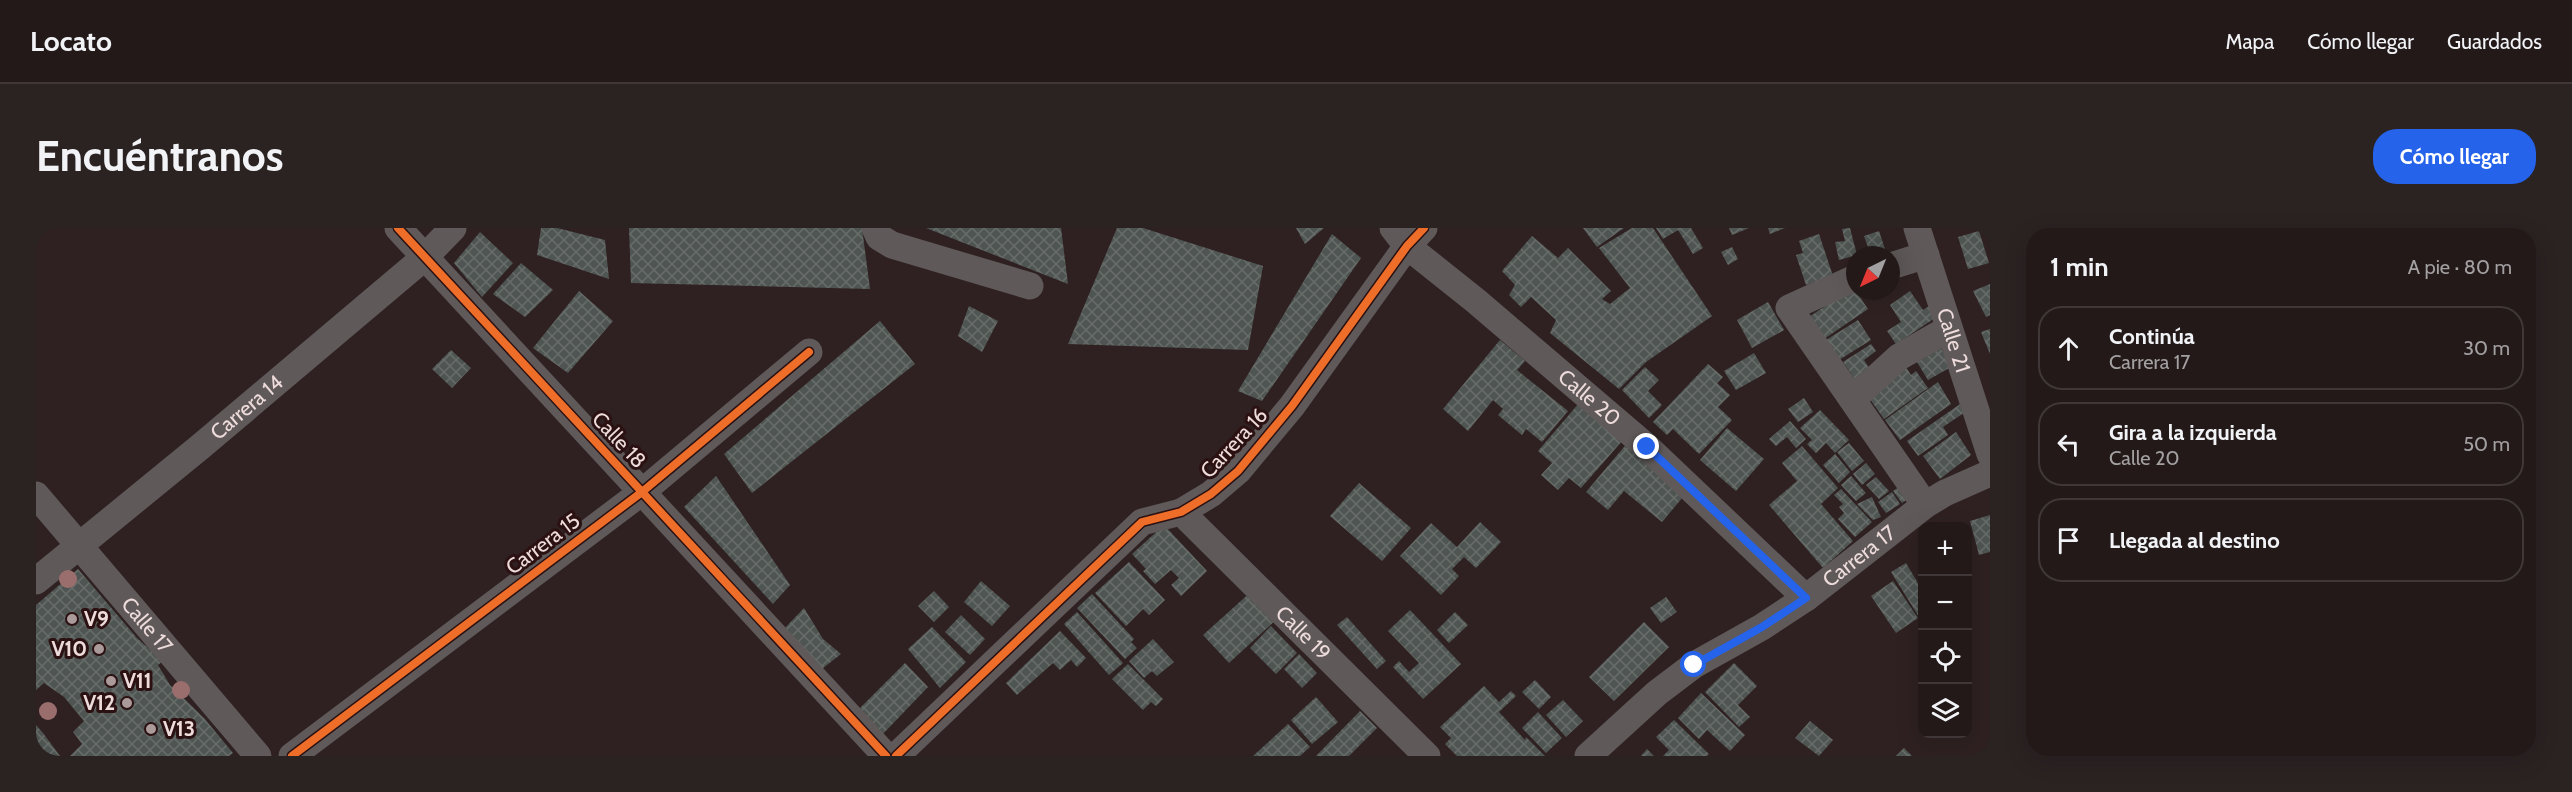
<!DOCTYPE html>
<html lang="es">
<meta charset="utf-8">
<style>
body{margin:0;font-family:Cabin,sans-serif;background:#2b2222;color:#f1f3f6}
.controls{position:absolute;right:18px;bottom:18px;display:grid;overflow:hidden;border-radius:12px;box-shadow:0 6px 24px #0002}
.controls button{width:54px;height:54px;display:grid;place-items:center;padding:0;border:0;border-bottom:2px solid #403838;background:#231919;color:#f1f3f6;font:30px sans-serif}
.compass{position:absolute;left:1810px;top:18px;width:54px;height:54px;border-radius:50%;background:#231919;box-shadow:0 6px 24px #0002;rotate:223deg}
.stop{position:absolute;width:18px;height:18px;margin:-14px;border:4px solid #2563eb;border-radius:50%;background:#fff}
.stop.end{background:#2563eb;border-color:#fff;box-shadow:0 2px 6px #0008}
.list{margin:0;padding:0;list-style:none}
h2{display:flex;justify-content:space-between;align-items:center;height:78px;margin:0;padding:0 24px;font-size:26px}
h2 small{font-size:20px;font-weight:400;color:#a3a0a2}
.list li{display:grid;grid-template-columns:39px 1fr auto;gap:18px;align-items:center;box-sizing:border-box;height:84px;margin:0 12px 12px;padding:0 12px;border:2px solid #403838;border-radius:24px}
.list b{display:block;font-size:22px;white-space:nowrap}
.list p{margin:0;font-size:20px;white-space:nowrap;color:#a3a0a2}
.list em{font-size:20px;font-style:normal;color:#a3a0a2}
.icon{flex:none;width:33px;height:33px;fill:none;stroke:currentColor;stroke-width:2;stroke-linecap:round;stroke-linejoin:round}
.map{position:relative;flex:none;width:1954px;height:528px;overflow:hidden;border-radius:24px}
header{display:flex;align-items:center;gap:36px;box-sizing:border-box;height:84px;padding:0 30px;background:#231919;border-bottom:2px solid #403838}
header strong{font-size:28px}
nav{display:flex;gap:33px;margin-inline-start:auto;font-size:21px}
.intro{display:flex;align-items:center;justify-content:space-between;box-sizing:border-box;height:144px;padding:0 36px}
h1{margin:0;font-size:42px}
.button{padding:15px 27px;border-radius:24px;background:#2563eb;color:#fff;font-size:21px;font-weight:700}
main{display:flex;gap:36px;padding:0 36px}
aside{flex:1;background:#231919;border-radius:24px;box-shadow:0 6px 24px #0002}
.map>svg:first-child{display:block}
</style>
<header>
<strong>Locato</strong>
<nav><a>Mapa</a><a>Cómo llegar</a><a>Guardados</a></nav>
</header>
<div class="intro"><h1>Encuéntranos</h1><a class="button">Cómo llegar</a></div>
<main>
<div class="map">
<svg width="1954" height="528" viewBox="0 0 1954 528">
<defs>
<pattern id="building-cross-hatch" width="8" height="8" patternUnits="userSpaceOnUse" patternTransform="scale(1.5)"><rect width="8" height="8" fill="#4e5552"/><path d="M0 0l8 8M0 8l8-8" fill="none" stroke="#686d6a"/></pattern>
</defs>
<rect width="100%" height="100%" fill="#2f2121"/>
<path fill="url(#building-cross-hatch)" d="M505 0H521L569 12 573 51 501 27Z
M593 0H826L834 61 595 55Z
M890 0H1025L1032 56Z
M1081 0H1107L1227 38 1212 122 1032 116Z
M1260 0H1288L1269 16Z
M1547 0H1588L1561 19Z
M1596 0H1617L1676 88 1610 134 1583 161 1514 105 1520 92 1495 69 1485 79 1473 67 1479 57 1466 43 1496 8 1522 30 1532 20 1575 63 1566 71 1574 76 1594 60 1563 20Z
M1620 0H1655L1667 20 1657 26 1642 2 1627 11Z
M1693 0H1713L1696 7Z
M1732 0H1749L1734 6Z
M1814 0 1821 27 1803 32 1799 14 1809 13 1806 1Z
M1843 3 1849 21 1834 25 1828 8Z
M1943 3 1953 35 1932 41 1922 9Z
M444 4 477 35 446 69 418 35Z
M1296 6 1325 30 1226 173 1202 163Z
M1783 6 1797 48 1770 57 1760 27 1767 25 1763 13Z
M1696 19 1702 31 1692 37 1685 24Z
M485 35 517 62 489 89 457 66Z
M1954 56V87L1950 89 1937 63Z
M1817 59 1832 81 1788 111 1773 89Z
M543 63 577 93 532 145 497 120Z
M1874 63 1887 82 1898 75 1905 86 1860 116 1851 103 1865 94 1854 77Z
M1732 74 1748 102 1716 120 1701 92Z
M933 78 962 93 946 124 922 108Z
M1822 92 1835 112 1803 132 1790 112Z
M844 93 879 136 716 265 688 226Z
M1954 101V126L1945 104Z
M1464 112 1489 133 1481 142 1532 183 1506 214 1490 201 1486 207 1462 187 1467 181 1457 172 1432 203 1407 181Z
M1835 116 1840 123 1828 132 1835 143 1820 153 1807 134Z
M1905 120 1915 139 1892 152 1881 134Z
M415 122 435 140 416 160 396 141Z
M1718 125 1730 145 1700 162 1688 143Z
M1672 136 1687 149 1681 155 1694 167 1682 179 1696 192 1663 226 1637 201 1631 207 1617 194Z
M1609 139 1623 152 1612 163 1626 177 1613 190 1586 162Z
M1870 139 1875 147 1880 143 1892 160 1848 191 1831 167Z
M1902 154 1915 176 1864 212 1849 192Z
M1768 170 1777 184 1762 194 1752 181Z
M1930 172 1935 180 1907 199 1912 207 1882 228 1871 213Z
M1543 175 1587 212 1545 260 1533 250 1522 262 1505 247 1516 235 1502 223Z
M1784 182 1813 212 1799 225 1790 215 1780 225 1771 216 1776 212 1764 200Z
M1754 193 1770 211 1760 220 1751 209 1740 218 1733 211Z
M1691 200 1728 231 1700 263 1664 232Z
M1920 204 1935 227 1904 251 1887 228Z
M1593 213 1652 263 1626 294 1588 263 1572 282 1550 264Z
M1813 215 1828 233 1816 243 1801 224Z
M1766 218 1802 260 1785 276 1817 313 1787 340 1733 277 1761 253 1746 235Z
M1799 226 1814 244 1803 255 1787 237Z
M1830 235 1839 246 1826 257 1817 246Z
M680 248 754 357 737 376 648 279Z
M1815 248 1830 265 1820 273 1805 257Z
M1840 249 1853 263 1843 271 1830 257Z
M1323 255 1375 300 1346 333 1294 288Z
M1864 258 1873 270 1866 275 1857 263Z
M1805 261 1836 294 1819 309 1802 291 1808 285 1803 279 1807 276 1798 267Z
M1856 264 1864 276 1850 285 1842 274Z
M1836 269 1845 289 1837 292 1821 276Z
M1954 287V324L1943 327 1934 293Z
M1444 294 1465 314 1440 340 1428 329 1416 341 1423 348 1405 367 1364 328 1395 295 1421 319Z
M1128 297 1171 343 1145 368 1135 357 1143 350 1135 342 1119 356 1107 343 1110 341 1096 326Z
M1093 334 1129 372 1113 387 1107 381 1090 398 1059 365Z
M1870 335 1886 362V394L1855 344Z
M42 341 101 410 127 433 122 437 134 457 168 490 197 525 193 528H34L46 516 37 504 48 493 28 469 8 455 0 462V377Z
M945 353 974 378 956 398 928 374Z
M1857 353 1882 390 1860 405 1835 368Z
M1217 362 1242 390 1193 435 1167 407Z
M898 363 913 379 898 394 882 378Z
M1056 366 1098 411 1095 414 1101 420 1089 431 1041 380Z
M1630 369 1641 384 1625 395 1614 380Z
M768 380 787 411 805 426 782 444 747 402Z
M1374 382 1425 436 1387 471 1357 439 1363 433 1373 444 1383 435 1352 403Z
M1041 384 1087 435 1073 447 1028 396Z
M1419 384 1432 397 1413 415 1401 402Z
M925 387 949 411 934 427 909 404Z
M1311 389 1350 433 1341 441 1301 397Z
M1608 394 1633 419 1578 473 1553 449Z
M1235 398 1261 425 1240 446 1214 420Z
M896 399 930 434 904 460 872 421Z
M1024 403 1050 430 1041 439 1035 432 1024 442 1017 435 981 467 970 455Z
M1117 411 1138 434 1121 448 1116 443 1108 450 1093 433Z
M1263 426 1281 445 1266 460 1248 441Z
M869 435 892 459 845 508 822 482Z
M1698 435 1721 458 1702 477 1714 489 1703 499 1669 464Z
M1092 436 1127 471 1120 478 1115 474 1107 482 1076 451Z
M1499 452 1515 469 1503 481 1486 464Z
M1448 458 1463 474 1475 463 1480 468 1463 484 1489 512 1490 509 1509 528H1421L1409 516 1415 510 1404 499Z
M1665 465 1709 507 1694 523 1671 502 1663 511 1642 490Z
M1280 469 1302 494 1276 516 1255 492Z
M1527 472 1547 493 1530 509 1510 487Z
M1324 483 1341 500 1313 528H1280Z
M1502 484 1526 510 1510 525 1486 500Z
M1638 492 1673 526 1671 528H1627L1633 522 1620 509Z
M1774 493 1797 512 1783 528 1759 510Z
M1252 496 1274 519 1264 528H1217Z
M0 497 7 505 24 528H0Z
M1868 520 1876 528H1860Z
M1611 521 1618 528H1605Z"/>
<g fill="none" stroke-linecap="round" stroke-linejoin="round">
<g stroke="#5f5959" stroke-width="27">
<path d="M362 0 850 528"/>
<path d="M839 0 843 9 856 17 994 58"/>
<path id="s1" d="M1357 0 1371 18 1440 73 1611 219 1770 370"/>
<path id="s2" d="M1881 0 1954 226"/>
<path d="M1855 38 1890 27"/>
<path d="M1819 50 1753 80 1889 277"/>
<path d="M1818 170 1863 129 1912 101"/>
<path id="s3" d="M0 267 222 528"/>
<path id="s4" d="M1145 284 1391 528"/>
<path id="s5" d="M0 353 164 219 389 29 417 0"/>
<path d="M256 528 606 264 773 124"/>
<path d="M860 528 1106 294 1145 284 1175 266 1202 243 1256 178 1371 18 1388 0"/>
<path id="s6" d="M1552 528 1621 465 1658 437 1726 399 1770 370 1889 277 1909 265 1954 245"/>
</g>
<g stroke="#2b1112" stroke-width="11">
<path id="cycleway" d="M362 0 850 528
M256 528 606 264 773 124
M860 528 1106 294 1145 284 1175 266 1202 243 1256 178 1371 18 1388 0"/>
</g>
<use href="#cycleway" stroke="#ee6e29" stroke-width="8"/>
</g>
<g fill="#9b6e6e">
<circle cx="32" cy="351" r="9"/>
<circle cx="145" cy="462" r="9"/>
<circle cx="12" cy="483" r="9"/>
</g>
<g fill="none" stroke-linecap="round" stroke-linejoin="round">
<path stroke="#2563eb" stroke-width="8" d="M1611 219 1770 370 1726 399 1658 437"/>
</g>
<g fill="#ab9a9a" stroke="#2b1112" stroke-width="2">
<circle cx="36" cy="391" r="6"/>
<circle cx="63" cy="421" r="6"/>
<circle cx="75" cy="453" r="6"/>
<circle cx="91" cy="475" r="6"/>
<circle cx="115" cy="501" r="6"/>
</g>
<g text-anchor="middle" stroke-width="6" stroke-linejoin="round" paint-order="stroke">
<g font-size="21" fill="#eedbdb" stroke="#2b1112">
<text dy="7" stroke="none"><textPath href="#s2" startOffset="118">Calle 21</textPath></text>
<text dy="7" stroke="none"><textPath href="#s1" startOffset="260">Calle 20</textPath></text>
<text dy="7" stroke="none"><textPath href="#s5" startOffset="273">Carrera 14</textPath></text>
<text transform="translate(583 212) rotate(47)" y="7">Calle 18</text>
<text transform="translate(1198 215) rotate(-47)" y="7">Carrera 16</text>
<text transform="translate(507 316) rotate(-37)" y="7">Carrera 15</text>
<text dy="7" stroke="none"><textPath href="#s6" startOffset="338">Carrera 17</textPath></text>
<text dy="7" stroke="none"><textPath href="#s3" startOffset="171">Calle 17</textPath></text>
<text dy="7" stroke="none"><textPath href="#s4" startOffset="172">Calle 19</textPath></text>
</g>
<g font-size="21" font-weight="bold" fill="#eedbdb" stroke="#2b1112" text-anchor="start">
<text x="48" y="398">V9</text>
<text x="51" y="428" text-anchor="end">V10</text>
<text x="87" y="460">V11</text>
<text x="79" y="482" text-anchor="end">V12</text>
<text x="127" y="508">V13</text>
</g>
</g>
</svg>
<div class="controls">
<button>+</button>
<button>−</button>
<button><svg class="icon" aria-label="locate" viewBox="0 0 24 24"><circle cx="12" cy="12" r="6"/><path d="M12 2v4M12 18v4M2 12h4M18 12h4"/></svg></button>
<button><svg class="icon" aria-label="layers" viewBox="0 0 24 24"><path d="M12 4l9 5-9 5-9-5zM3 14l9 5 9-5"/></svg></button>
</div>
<svg class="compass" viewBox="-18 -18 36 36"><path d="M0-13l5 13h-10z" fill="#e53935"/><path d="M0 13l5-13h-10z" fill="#a3a0a2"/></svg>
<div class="stop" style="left:1658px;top:437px"></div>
<div class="stop end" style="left:1611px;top:219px"></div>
</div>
<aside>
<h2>1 min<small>A pie · 80 m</small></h2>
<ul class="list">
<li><svg class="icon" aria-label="ahead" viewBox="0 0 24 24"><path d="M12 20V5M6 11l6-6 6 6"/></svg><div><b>Continúa</b><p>Carrera 17</p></div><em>30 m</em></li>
<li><svg class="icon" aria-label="left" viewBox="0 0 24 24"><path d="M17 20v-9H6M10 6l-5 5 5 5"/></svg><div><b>Gira a la izquierda</b><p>Calle 20</p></div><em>50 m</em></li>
<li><svg class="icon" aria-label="arrive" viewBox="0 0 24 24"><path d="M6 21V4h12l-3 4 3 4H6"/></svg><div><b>Llegada al destino</b></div></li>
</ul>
</aside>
</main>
